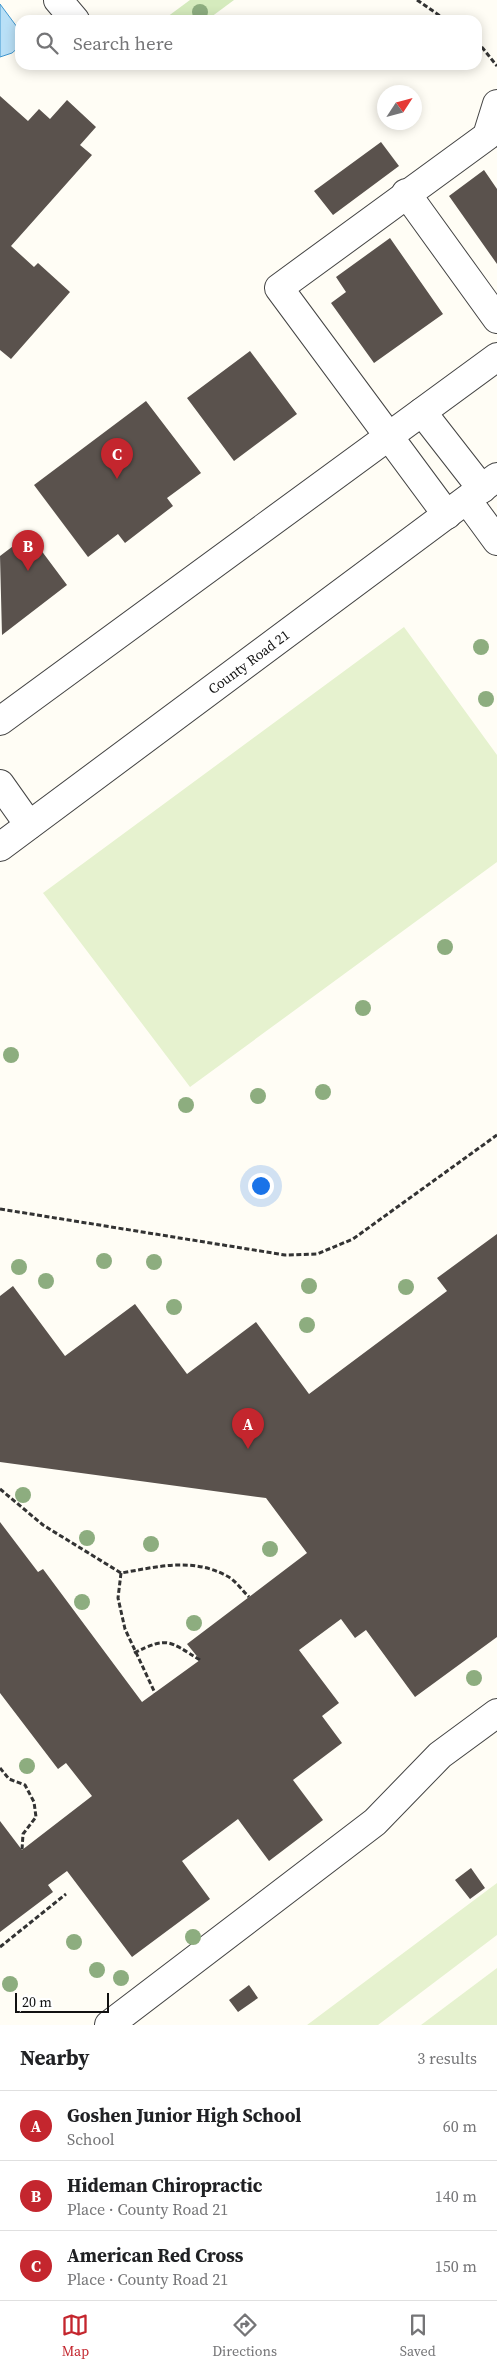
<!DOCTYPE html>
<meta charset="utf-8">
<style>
body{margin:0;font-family:"Source Serif 4",serif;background:#f2f2f2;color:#202124}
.compass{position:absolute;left:377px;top:85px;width:45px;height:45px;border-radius:50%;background:#fff;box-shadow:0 2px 12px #0003;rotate:54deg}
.scale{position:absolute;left:15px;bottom:12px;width:94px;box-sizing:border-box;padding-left:5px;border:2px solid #111;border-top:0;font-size:14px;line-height:18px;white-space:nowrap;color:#111;-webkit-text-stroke:4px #fff;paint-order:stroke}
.you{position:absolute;left:260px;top:1185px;width:18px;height:18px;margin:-12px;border:4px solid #fff;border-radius:50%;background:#1a73e8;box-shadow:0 0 0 8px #1a73e833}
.badge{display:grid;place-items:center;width:32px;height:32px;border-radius:50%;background:#c4262e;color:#fff;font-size:16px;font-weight:700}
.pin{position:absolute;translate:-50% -41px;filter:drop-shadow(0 1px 2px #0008)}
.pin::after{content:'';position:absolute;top:26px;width:18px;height:15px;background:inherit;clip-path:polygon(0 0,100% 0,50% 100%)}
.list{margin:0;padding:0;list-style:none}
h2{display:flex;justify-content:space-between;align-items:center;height:65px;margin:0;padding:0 20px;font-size:21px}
h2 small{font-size:16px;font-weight:400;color:#757577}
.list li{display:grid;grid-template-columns:32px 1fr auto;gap:15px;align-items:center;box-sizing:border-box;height:70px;padding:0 20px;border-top:1px solid #e0e0e0}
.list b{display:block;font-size:19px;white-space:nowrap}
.list p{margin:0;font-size:16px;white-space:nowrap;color:#757577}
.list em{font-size:16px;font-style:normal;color:#757577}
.icon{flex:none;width:28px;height:28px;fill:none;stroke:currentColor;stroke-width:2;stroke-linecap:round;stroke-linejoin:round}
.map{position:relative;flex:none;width:497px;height:2025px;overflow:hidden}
.search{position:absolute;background:#fff;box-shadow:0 2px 12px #0003;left:15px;right:15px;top:15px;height:55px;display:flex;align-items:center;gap:12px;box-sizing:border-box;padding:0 18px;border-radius:15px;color:#757577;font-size:19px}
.sheet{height:275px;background:#fff}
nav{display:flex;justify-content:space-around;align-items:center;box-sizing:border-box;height:70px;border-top:1px solid #e0e0e0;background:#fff;font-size:14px;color:#757577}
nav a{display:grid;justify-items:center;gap:2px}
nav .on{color:#c4262e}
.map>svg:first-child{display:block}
</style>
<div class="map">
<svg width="497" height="2025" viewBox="0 0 497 2025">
<rect width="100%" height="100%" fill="#fffdf5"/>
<path fill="#d5ebbd" d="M190 0H234L207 20H163Z"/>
<path fill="#e6f2cf" d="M404 627 497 755V862L190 1087 43 893Z
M497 1883V1935L378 2025H307Z
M497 1968V2025H421Z"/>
<path fill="#b9e0f7" stroke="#3f96cf" d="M0 4 20 31V46L12 53 0 57Z"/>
<path fill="#5a524d" d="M0 96 28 121 39 109 50 119 67 100 96 127 80 145 92 155 11 246 34 267 38 263 70 292 11 359 0 350Z
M381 142 399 166 333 215 314 191Z
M484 170 497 189V264L449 196Z
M390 238 443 314 374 363 331 303 346 292 336 277Z
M250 351 297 414 234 461 187 398Z
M146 401 201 473 167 498 173 506 125 543 118 534 88 557 34 485Z
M29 534 67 585 2 635 0 556Z
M497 1234V1637L415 1697 366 1630 355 1638 341 1619 299 1650 339 1703 322 1716 342 1743 293 1780 323 1820 269 1861 238 1819 182 1861 210 1899 132 1957 67 1871 48 1885 53 1892 0 1932V1821L22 1850 92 1796 66 1763 58 1769 0 1693V1522L38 1572 43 1569 142 1702 200 1660 187 1644 307 1553 266 1498 0 1462V1296L13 1286 65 1356 135 1304 187 1374 256 1322 309 1394 447 1291 437 1278Z
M471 1868 485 1888 470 1899 455 1880Z
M249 1985 258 1998 238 2012 229 2000Z"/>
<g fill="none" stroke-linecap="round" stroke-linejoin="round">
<g stroke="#444" stroke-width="30">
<g id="minor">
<path d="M58 0 75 20"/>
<path d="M406 193 497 319"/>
<path d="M422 412 482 489"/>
<path d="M467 500 497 541"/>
<path d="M447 515 279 288 487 136 497 104"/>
<path d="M0 721 497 357"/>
<path d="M0 784 29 825"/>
<path id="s1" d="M0 847 497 477"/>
<path d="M109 2025 375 1822 440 1755 497 1713"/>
</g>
</g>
<path stroke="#333" stroke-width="3" stroke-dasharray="5 2.5" stroke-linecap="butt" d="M417 0 446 20
M477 41 497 66
M0 1209 285 1255 317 1254 353 1239 497 1135
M0 1489 43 1525 121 1573C157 1567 192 1557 227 1576 235 1580 242 1590 249 1597
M121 1573 118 1598 125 1629 155 1693
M134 1653C168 1636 169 1641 200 1660
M0 1768 9 1779 25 1785 34 1802 36 1817 23 1834 22 1850
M0 1947 66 1894"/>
<use href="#minor" stroke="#fff" stroke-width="28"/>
</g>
<g fill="#8dad7f">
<circle cx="200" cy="12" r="8"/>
<circle cx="481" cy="647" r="8"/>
<circle cx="486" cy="699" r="8"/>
<circle cx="445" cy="947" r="8"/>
<circle cx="363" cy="1008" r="8"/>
<circle cx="11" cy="1055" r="8"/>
<circle cx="323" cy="1092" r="8"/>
<circle cx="258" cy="1096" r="8"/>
<circle cx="186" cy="1105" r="8"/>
<circle cx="104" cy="1261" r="8"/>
<circle cx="154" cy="1262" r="8"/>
<circle cx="19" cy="1267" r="8"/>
<circle cx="46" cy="1281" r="8"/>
<circle cx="309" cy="1286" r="8"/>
<circle cx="406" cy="1287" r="8"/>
<circle cx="174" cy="1307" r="8"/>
<circle cx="307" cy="1325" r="8"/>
<circle cx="23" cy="1495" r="8"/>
<circle cx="87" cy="1538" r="8"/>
<circle cx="151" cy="1544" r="8"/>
<circle cx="270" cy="1549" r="8"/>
<circle cx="82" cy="1602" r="8"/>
<circle cx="194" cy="1623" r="8"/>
<circle cx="474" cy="1678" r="8"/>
<circle cx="27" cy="1766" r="8"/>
<circle cx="193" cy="1937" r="8"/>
<circle cx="74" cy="1942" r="8"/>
<circle cx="97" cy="1970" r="8"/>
<circle cx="121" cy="1978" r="8"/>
<circle cx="10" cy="1984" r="8"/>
</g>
<g text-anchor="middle" stroke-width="5" stroke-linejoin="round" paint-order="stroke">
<g font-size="14" fill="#111" stroke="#fff">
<text dy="5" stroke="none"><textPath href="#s1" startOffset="310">County Road 21</textPath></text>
</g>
</g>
</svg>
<svg class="compass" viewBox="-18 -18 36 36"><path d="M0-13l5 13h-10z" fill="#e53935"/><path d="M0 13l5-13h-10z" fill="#757577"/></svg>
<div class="scale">20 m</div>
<div class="you"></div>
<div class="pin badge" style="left:248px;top:1449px">A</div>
<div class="pin badge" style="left:28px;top:571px">B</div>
<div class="pin badge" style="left:117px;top:479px">C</div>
<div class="search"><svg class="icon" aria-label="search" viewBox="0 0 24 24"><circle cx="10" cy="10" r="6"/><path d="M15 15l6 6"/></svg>Search here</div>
</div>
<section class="sheet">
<h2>Nearby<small>3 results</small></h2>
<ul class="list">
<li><span class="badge">A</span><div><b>Goshen Junior High School</b><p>School</p></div><em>60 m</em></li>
<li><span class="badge">B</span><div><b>Hideman Chiropractic</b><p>Place · County Road 21</p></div><em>140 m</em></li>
<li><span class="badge">C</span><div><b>American Red Cross</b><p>Place · County Road 21</p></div><em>150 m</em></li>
</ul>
</section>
<nav>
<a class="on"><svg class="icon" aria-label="map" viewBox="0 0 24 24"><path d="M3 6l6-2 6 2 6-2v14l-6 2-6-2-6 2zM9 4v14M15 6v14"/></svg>Map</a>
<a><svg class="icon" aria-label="directions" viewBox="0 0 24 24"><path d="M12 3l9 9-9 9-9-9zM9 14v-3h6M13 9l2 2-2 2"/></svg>Directions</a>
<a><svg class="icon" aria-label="saved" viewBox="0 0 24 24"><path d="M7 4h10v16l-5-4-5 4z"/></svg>Saved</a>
</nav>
